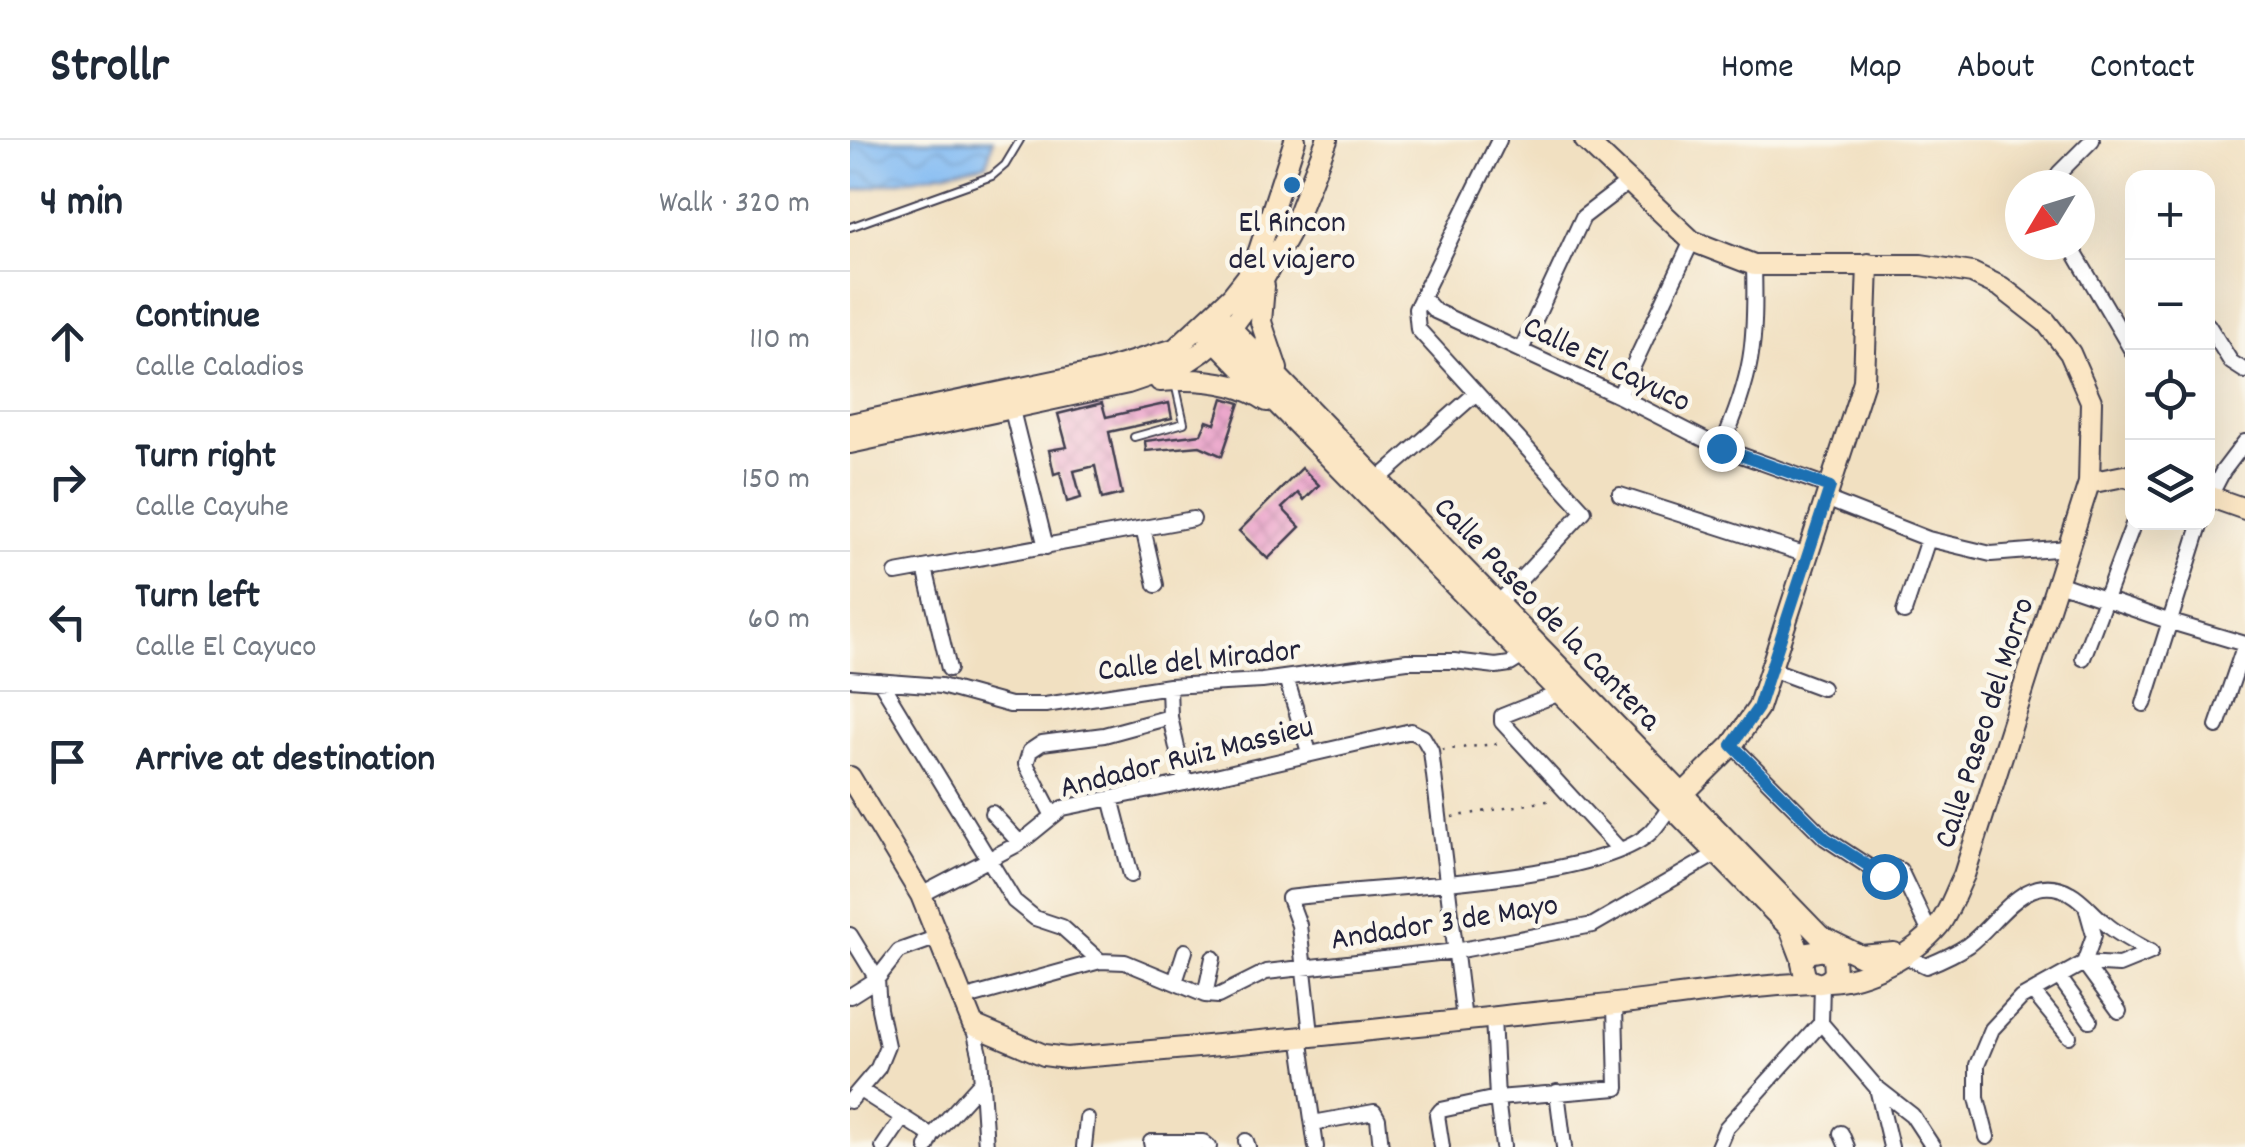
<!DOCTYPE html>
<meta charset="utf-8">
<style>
body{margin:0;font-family:Dekko,sans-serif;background:#f6f6f7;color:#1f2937}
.controls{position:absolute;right:30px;top:30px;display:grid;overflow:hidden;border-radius:20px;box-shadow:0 10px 40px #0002}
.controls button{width:90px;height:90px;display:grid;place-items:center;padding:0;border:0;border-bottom:2px solid #e0e1e3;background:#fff;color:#1f2937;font:50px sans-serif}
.compass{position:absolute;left:1155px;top:30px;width:90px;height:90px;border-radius:50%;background:#fff;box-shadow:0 10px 40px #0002;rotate:232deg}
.stop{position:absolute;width:30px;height:30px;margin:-22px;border:8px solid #1f6fb2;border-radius:50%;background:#fff}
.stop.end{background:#1f6fb2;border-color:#fff;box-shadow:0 2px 10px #0008}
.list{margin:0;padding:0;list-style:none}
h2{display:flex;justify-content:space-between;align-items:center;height:130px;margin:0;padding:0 40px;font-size:42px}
h2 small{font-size:32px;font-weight:400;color:#747a83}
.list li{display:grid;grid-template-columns:65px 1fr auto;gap:30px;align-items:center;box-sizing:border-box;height:140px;padding:0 40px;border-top:2px solid #e0e1e3}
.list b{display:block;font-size:38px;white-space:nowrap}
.list p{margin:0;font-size:32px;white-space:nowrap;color:#747a83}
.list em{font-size:32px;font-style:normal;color:#747a83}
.icon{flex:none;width:55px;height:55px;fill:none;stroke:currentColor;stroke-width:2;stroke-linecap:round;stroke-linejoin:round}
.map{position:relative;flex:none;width:1395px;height:1007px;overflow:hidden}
header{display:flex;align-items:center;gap:60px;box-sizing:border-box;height:140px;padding:0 50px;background:#fff;border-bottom:2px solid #e0e1e3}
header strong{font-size:48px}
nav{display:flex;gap:55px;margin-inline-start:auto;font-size:35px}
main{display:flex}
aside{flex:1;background:#fff}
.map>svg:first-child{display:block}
</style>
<header>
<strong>Strollr</strong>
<nav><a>Home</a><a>Map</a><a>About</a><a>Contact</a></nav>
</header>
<main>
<aside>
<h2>4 min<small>Walk · 320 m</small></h2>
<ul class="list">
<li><svg class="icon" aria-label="ahead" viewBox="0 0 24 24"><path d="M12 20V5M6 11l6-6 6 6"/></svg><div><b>Continue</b><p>Calle Caladios</p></div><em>110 m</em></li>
<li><svg class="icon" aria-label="right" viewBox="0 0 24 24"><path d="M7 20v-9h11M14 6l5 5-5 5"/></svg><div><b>Turn right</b><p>Calle Cayuhe</p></div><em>150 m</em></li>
<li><svg class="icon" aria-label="left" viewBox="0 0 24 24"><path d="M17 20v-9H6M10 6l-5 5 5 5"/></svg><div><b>Turn left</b><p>Calle El Cayuco</p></div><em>60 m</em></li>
<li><svg class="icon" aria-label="arrive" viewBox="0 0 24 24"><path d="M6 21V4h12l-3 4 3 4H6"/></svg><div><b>Arrive at destination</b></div></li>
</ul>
</aside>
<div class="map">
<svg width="1395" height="1007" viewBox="0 0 1395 1007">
<defs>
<pattern id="water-waves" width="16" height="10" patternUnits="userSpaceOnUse" patternTransform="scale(2.5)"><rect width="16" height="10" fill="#83bbf3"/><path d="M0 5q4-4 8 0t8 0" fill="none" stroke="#71a0d1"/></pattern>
<pattern id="building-cross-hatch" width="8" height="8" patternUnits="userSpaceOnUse" patternTransform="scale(2.5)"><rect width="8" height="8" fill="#eca7cc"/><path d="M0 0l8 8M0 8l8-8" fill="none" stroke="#ca8fb0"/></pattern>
</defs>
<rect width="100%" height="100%" fill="#fbf7ec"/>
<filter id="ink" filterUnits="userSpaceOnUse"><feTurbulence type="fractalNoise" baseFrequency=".01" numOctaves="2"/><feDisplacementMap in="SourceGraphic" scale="20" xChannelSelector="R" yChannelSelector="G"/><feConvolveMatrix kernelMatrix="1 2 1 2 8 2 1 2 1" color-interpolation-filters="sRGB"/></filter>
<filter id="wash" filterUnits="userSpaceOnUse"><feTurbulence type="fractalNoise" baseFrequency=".0048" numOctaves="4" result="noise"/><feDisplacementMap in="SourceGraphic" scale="40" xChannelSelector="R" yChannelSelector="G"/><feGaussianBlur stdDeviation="2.25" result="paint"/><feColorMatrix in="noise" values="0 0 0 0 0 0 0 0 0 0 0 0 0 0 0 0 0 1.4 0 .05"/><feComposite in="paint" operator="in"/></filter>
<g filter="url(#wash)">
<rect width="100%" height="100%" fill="#f1e0c1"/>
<path fill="url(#water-waves)" stroke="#526e97" stroke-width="2.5" d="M0 0H143L137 24 0 51Z"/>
<g id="blocks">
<path fill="url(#building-cross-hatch)" d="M373 258 390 263 372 316 350 306 296 311 295 301 351 294 357 281 365 284Z
M252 263 256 277 319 263 322 278 259 292 272 354 252 359 245 326 224 331 231 358 217 362 210 332 204 334 199 310 217 307 208 274Z
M452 328 469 345 454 360 448 353 432 368 450 387 418 419 389 391Z"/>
</g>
</g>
<g filter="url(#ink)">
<use href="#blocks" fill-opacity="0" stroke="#413e4f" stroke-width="2.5"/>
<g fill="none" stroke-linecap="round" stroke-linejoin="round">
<g stroke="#413e4f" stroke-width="10">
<path id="lane" d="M0 87 142 36 155 25 170 0
M284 297 334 283 325 243"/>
</g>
<g stroke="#413e4f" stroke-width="18">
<path id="street" d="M1205 45 1209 33 1242 0
M1220 105 1282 211
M573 158 585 171 769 256 871 308 980 347
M1358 185 1381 222 1395 231
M671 210 733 77 780 41
M769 256 842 101
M160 262 196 407
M871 308C903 235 906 204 904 125
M522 345 625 254
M770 355 957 415
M976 359 1078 399 1141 414 1218 408
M1358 360 1373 331 1395 302
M293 388 306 445
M75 428 99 529
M46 433 343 379
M1208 443 1321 482 1395 504
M643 469 734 371 568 189 566 169 649 0
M1054 472 1078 399
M1233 518 1284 382
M921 529 972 548
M436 538 459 612
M0 539 91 546 160 565H195L319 546 412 541 557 521H604L646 526 660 524 673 516
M30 541 164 761 185 778 212 787 250 821
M319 546 320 577 335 643
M710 553 652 576V582L769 709
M1294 564 1351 382
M1367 586 1395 504
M882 605 975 698 1033 736 1045 728 1050 730 1080 793
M261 658 281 735
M142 673 170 703
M203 676 176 624 180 611 192 603 254 595 320 577
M71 755 170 703 213 668 335 643 561 591 573 597 581 611 614 880
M0 795 27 839 29 869 37 906 28 928 0 961
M1049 813 1076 826C1091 820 1105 814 1118 805 1148 783 1176 728 1220 753 1233 760 1243 774 1255 783 1268 795 1286 803 1301 812
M1234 823 1269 825 1301 812
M1234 823 1269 871
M1209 837 1240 880
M325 842 335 811
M1183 852 1219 896
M355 855 363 818
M0 856 27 839 49 811 88 797
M113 859 250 821 275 822 355 855 368 856 416 832 606 811 743 785 866 714
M643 877 647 958 653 1007
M971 883 1026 947 1062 975 1083 1007
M123 885 130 914 136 1007
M461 894 449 785 439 758C520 746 747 743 801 692 808 685 814 675 820 667
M450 896 466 1007
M1027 948 1041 1007
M10 950 82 996
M707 952 714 1007
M463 983 524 972 528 979 531 1007
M991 993 997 1007
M1137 997 1127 958V925L1142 889 1171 858 1234 823 1244 795 1237 770
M396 1001 398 1007
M33 1007 52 979
M77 1007 82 996 132 941
M234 1007 237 979
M302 1007 301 1002H353L359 1007
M592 1007 587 975 591 970 647 958 767 948 765 865
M868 1007 876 988 971 883 972 843"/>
</g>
<g stroke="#413e4f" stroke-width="24">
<path id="secondary" d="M735 0 842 101 904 125H1071L1122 133 1151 147 1196 182 1220 213 1241 261 1239 343 1114 735C1106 751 1099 772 1089 785 1064 815 1016 840 978 841
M414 146 411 182 427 229
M366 173 970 796 984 818 985 833C977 846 964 846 955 836L952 823 958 813 975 810 984 818
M352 187 940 788 953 822
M310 241C346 238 386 240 417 261
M0 284 252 231 325 209 382 156 397 137 409 111 445 0
M0 303 278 243 334 224 352 212 381 188 403 158 444 84 477 0
M1239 343 1274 336 1282 338
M1358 356 1395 369
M0 637 71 755 123 885 194 915 216 918C388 905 559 886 731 868 809 860 887 846 965 843
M824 663 882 605 908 568 1014 241 1018 124
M972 797 1011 816 1044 813"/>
</g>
<path stroke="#413e4f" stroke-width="2.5" stroke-dasharray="2.5 8" stroke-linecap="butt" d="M592 610 654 603
M602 677 703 660"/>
<use href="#lane" stroke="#fff" stroke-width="6"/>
<use href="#street" stroke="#fff" stroke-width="14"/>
<use href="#secondary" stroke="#fbe6c4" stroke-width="20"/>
</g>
</g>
<g fill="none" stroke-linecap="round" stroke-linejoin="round" filter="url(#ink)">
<path stroke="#1f6fb2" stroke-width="12" d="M871 308 980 347 908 568 882 605 975 698 1034 736"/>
</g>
<circle fill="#1f6fb2" stroke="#fbf7ec" stroke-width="4" cx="442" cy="45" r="10"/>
<g text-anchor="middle" stroke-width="9" stroke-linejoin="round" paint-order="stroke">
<g font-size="32" fill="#22223b" stroke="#fbf7ec">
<text x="442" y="91">El Rincon<tspan x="442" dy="37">del viajero</tspan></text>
</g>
<g font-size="32" fill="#22223b" stroke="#fbf7ec">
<text transform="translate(758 222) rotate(26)" y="11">Calle El Cayuco</text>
<text transform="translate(699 472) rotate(46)" y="11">Calle Paseo de la Cantera</text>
<text transform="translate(349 518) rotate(-6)" y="11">Calle del Mirador</text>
<text transform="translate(1132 582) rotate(-72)" y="11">Calle Paseo del Morro</text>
<text transform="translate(336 615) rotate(-14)" y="11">Andador Ruiz Massieu</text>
<text transform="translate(594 780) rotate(-9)" y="11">Andador 3 de Mayo</text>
</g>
</g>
</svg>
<div class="controls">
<button>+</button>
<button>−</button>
<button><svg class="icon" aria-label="locate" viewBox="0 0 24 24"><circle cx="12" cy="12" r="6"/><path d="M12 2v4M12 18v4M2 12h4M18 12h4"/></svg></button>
<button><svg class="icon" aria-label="layers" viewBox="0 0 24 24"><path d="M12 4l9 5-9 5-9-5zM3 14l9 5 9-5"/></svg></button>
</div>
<svg class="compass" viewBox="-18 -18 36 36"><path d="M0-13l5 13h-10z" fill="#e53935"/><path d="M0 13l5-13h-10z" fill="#747a83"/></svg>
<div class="stop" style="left:1034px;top:736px"></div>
<div class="stop end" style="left:871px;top:308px"></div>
</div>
</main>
